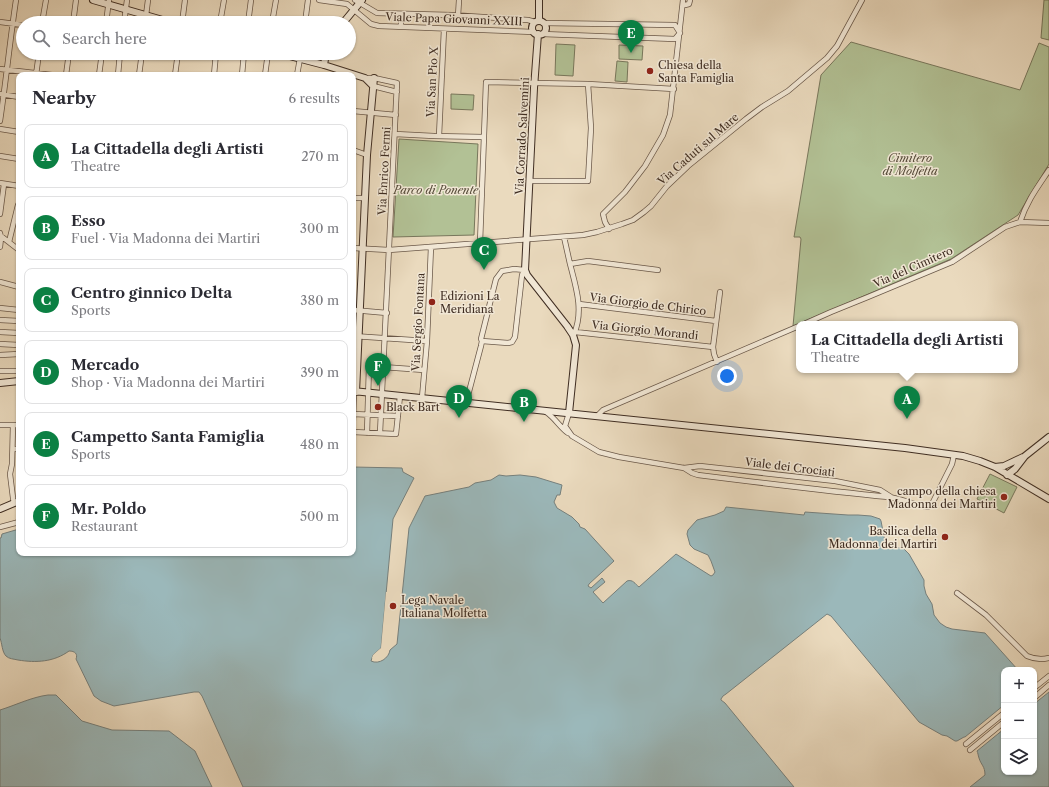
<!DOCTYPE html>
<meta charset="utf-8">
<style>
body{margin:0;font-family:"Libre Caslon Text",serif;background:#f7f7f7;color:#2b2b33}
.controls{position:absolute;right:12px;bottom:12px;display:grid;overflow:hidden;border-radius:8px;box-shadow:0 1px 3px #0004}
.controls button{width:36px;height:36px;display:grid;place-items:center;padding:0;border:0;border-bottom:1px solid #e1e1e2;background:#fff;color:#2b2b33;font:20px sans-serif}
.you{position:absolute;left:727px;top:376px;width:14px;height:14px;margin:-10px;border:3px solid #fff;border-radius:50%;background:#1a73e8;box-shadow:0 0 0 6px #1a73e833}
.badge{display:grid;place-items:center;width:26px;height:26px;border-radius:50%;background:#0b8043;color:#fff;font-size:13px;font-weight:700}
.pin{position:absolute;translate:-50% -33px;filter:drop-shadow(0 1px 2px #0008)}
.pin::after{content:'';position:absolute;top:21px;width:14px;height:12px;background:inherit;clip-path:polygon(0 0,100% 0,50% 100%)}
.popup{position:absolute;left:796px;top:321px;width:222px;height:52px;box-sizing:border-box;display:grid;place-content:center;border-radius:8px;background:#fff;filter:drop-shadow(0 1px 3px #0005);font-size:13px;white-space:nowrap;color:#7c7c81}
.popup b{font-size:15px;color:#2b2b33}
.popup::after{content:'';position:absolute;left:50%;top:100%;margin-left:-8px;border:8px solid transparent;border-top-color:#fff}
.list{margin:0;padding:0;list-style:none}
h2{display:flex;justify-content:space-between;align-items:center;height:52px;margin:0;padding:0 16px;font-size:17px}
h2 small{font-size:13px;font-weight:400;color:#7c7c81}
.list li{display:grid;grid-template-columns:26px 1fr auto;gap:12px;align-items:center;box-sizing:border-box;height:64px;margin:0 8px 8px;padding:0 8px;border:1px solid #e1e1e2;border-radius:8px}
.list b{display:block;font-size:15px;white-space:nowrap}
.list p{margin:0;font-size:13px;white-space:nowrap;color:#7c7c81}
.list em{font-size:13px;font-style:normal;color:#7c7c81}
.icon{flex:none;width:22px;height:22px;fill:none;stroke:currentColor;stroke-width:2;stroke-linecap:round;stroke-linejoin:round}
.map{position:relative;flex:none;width:1049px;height:787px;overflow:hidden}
.search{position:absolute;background:#fff;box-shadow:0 1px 3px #0004;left:16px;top:16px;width:340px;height:44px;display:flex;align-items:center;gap:10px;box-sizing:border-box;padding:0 14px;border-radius:22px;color:#7c7c81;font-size:15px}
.panel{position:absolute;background:#fff;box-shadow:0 1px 3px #0004;left:16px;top:72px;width:340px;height:484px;border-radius:8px}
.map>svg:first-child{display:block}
</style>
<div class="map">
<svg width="1049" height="787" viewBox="0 0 1049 787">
<rect width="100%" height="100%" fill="#eadabe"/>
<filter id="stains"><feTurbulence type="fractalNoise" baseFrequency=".005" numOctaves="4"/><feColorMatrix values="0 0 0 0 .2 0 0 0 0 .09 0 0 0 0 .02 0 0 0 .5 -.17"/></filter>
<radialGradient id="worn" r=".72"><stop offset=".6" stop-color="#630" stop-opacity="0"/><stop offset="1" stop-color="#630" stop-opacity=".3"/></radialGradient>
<path fill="#b2c195" stroke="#78775c" d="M1044 0H1049V40L1041 38Z
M851 42 1020 90 1039 43 1049 47V164L1018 215 951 259 793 326 801 239 800 237H794L821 75Z
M556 44 575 45 573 76 555 75Z
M619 45 643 46 642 60 619 59Z
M617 61 628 62 627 82 615 81Z
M451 94 474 95 473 110 451 109Z
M399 139 478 144 474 235 393 237Z
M990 474 1017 487 1004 513 977 499Z"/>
<path fill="#9bb8ba" stroke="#76807d" d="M353 467 402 468 403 472 414 478 393 519 381 648 373 655 371 661C379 665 389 658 390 650L397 644 409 528 425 496 469 487 475 483 491 480 499 475 506 476 520 475 536 477 562 485 560 495H557L554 502 557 508 572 517 579 524 580 527 585 529 614 561 589 584 588 586 591 588 602 578 605 582 593 592 603 603 627 581C633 579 635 584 639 587L676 554 711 576 713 575 715 572 711 561 708 555 694 549 690 545 687 534 688 530 697 520 715 515 724 511 726 507 804 515 805 512 848 515H858L871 516 880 519 881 521 886 547 903 548 909 554 924 580V586L926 594 932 604 934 615 940 623 946 627 952 629 985 633 1018 670H1004V705L965 737H964L957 741H955L947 736 942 735 919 722 831 616 827 614 726 694 723 696 721 699V700L725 703 794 787H243L202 696 199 692H194L114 706 101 701 94 696 76 659C78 654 75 651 69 651 54 662 36 663 18 660 14 659 9 659 6 656 2 652 2 643 0 638V538H1L2 534 19 529V553H353Z
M1049 692V787H970L985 775C985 766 981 765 979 758 978 755 978 753 977 751L1004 729V772H1034V704Z
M48 695H56L82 721 112 730 169 731 195 751 212 787H0V710C16 705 32 697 48 695Z"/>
<path fill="#eadabe" d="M386 592H388L383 649 374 656V660L372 658 373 655 381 648Z"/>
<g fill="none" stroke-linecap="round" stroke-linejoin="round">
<g stroke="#6a5849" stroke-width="6">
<path id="street" d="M319 0 347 4 371 24 379 26 534 32
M355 0 377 13 452 15 528 20 535 22
M685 5 689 4 690 0
M458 16 459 0
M0 22 23 25
M42 23 46 0
M73 23 76 0
M106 23 109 0
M124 23 127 0
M145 23 148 0
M182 23 185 0
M220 23 224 0
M248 23 251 0
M272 23 276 0
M305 23 308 0
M543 23 675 25 680 33
M401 27V14
M542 34 675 39 680 33
M251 53 268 55H281
M0 69 52 75
M36 75 39 53
M66 75 69 53
M99 75 102 53
M118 75 120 53
M139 75 142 53
M175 75 178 53
M214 75 216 53
M242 75 244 53
M265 75 268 53
M297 75 301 53
M365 78H374L397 83 380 433
M373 86 397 92
M0 94 19 97
M353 111 396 115
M0 121C6 81 10 40 16 0
M0 129 19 132
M395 134 434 136 484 137
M439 136 444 29
M353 150 367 155
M0 156 19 159
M530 181H588L591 128 588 84
M0 183 19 186
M353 198H365
M0 214 4 184
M1020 222C1027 201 1037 188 1049 170
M609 229 605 222 603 214 625 192 645 166 663 135 670 115 683 0
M0 233 1 238 0 247
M1 236 19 250
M564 237C566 246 568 255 570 264 576 287 584 311 574 334
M9 242 18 205
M480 243 486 82 588 84 674 89
M353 248 389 250 583 235 597 232 622 224 633 220 644 212 651 206 667 186 688 166 746 119 762 107 788 91 827 58 837 46 862 0
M570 264 588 261 658 270
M0 282 19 287
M579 304 716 321
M0 308 19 310
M353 310 387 313
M0 320 19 321
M804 324 831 312 868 297 952 262 1005 227 1020 222 1049 223
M0 332 19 333
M575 332 713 347
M353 336 427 341
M0 344 19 345
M0 355 19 354
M717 362 714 354 713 347 720 292
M0 371H19
M422 398 427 341 431 247
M466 403 481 346 482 341 481 339 496 279 502 271 514 269 525 270 522 275 515 337 512 342 508 343 482 341
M546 412C555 418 559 426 568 433
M569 413 565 426 572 436 599 452 619 457 684 468 700 466 835 481 880 490 891 497
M353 414 398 416
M597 416 603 410 799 326
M353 422 354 392
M0 425H19
M13 425 12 464 10 474 13 498 14 503
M353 432 396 434 400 396
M367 433 369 366 424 370
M13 449H19
M684 468 692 473 698 475C762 483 826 491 889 497 902 499 915 505 928 507L933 502 952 464 954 455
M0 527 19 522
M957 593 986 615 1027 656C1034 659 1041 660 1049 658
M1034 688 1049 676
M1034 698 1049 685
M966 744 1004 713
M970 750 1004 722"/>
</g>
<g stroke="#3f2d22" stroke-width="8">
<path id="secondary" d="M93 0 173 23
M539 21V0
M532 28a7 7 0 1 1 14 0a7 7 0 1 1-14 0Z
M343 23 362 0
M538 34 534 88 525 270 527 275 567 326 573 335 576 345 569 413
M278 53 324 65 365 78 373 86
M324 65 326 53
M0 383 19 381
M353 391 905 448 963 456 980 461 995 467 1049 499
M356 392 367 155 374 78
M995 467 1004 466 1023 457
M1007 475 1015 469 1025 456 1049 437
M0 509 19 501"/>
</g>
<use href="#street" stroke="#f1e7d5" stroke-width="4.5"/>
<use href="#secondary" stroke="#f1e7d5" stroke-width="6"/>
</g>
<g fill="#8f2418" stroke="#f1e7d5" stroke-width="1.5">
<circle cx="650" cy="71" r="4"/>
<circle cx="432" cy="302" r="4"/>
<circle cx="378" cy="407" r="4"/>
<circle cx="1004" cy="497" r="4"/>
<circle cx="945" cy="537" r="4"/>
<circle cx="393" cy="606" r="4"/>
</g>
<g text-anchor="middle" stroke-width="3" stroke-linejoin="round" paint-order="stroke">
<g font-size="11" fill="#3f2d22" stroke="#f1e7d5">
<text transform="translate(454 19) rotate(2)" y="4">Viale Papa Giovanni XXIII</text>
<text transform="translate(432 82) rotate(-87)" y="4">Via San Pio X</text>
<text transform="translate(522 136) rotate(-87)" y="4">Via Corrado Salvemini</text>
<text transform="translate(698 149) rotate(-41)" y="4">Via Caduti sul Mare</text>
<text transform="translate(384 171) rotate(-87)" y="4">Via Enrico Fermi</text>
<text transform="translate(913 267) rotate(-24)" y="4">Via del Cimitero</text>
<text transform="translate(648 304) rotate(7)" y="4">Via Giorgio de Chirico</text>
<text transform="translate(418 322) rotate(-87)" y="4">Via Sergio Fontana</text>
<text transform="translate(645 330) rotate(6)" y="4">Via Giorgio Morandi</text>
<text transform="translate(790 467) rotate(7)" y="4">Viale dei Crociati</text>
</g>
<g font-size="11" fill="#3f2d22" stroke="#f1e7d5" text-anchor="start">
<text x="658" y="69">Chiesa della<tspan x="658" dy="13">Santa Famiglia</tspan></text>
<text x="440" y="300">Edizioni La<tspan x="440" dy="13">Meridiana</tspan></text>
<text x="386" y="411">Black Bart</text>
<text x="996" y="495" text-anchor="end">campo della chiesa<tspan x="996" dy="13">Madonna dei Martiri</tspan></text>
<text x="937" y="535" text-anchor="end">Basilica della<tspan x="937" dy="13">Madonna dei Martiri</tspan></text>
<text x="401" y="604">Lega Navale<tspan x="401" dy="13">Italiana Molfetta</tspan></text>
</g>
<g font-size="11" font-style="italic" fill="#564b39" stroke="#f1e7d5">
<text x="910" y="162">Cimitero<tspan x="910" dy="13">di Molfetta</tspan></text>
<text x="436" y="194">Parco di Ponente</text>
</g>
</g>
<rect width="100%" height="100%" filter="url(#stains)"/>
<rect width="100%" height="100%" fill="url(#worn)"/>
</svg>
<div class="controls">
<button>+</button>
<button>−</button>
<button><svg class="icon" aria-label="layers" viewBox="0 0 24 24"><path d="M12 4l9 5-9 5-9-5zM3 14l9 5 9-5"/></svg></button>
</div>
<div class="you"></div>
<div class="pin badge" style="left:907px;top:419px">A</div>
<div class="popup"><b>La Cittadella degli Artisti</b>Theatre</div>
<div class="pin badge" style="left:524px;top:422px">B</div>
<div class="pin badge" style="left:484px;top:270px">C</div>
<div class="pin badge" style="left:459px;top:418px">D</div>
<div class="pin badge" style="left:631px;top:53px">E</div>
<div class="pin badge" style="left:378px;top:386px">F</div>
<div class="search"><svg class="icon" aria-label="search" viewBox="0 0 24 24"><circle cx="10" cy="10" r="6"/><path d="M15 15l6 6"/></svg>Search here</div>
<section class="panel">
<h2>Nearby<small>6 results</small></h2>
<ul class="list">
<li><span class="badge">A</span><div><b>La Cittadella degli Artisti</b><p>Theatre</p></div><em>270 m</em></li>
<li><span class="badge">B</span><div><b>Esso</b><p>Fuel · Via Madonna dei Martiri</p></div><em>300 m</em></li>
<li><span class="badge">C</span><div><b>Centro ginnico Delta</b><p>Sports</p></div><em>380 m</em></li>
<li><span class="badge">D</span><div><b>Mercado</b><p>Shop · Via Madonna dei Martiri</p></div><em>390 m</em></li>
<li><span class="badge">E</span><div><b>Campetto Santa Famiglia</b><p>Sports</p></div><em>480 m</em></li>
<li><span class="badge">F</span><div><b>Mr. Poldo</b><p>Restaurant</p></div><em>500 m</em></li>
</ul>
</section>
</div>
